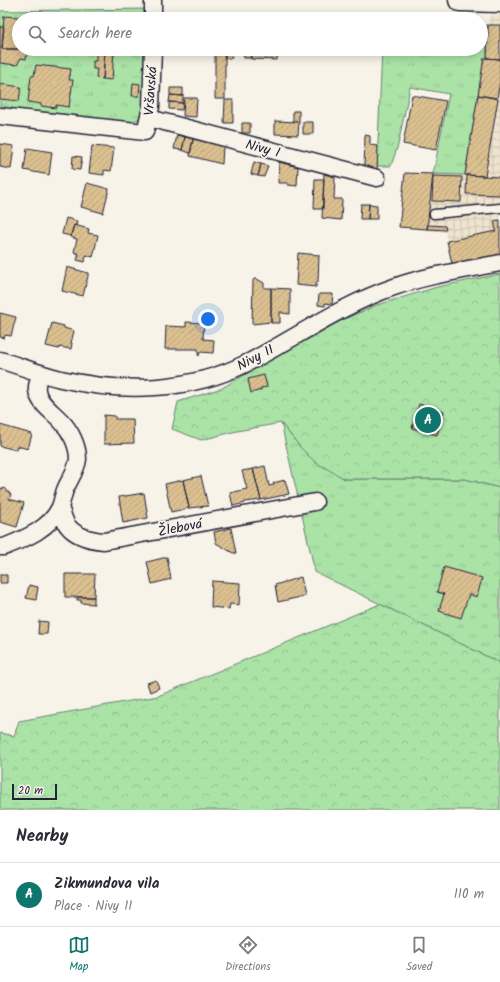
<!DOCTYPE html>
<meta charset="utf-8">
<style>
body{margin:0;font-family:Kalam,sans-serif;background:#f2f2f3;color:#2b2b33}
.scale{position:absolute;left:12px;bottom:10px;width:45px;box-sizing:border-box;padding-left:4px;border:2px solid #22223b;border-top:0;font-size:11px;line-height:14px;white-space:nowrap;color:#22223b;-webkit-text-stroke:3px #f7f3e8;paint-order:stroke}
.you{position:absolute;left:208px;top:319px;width:14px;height:14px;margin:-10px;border:3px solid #fff;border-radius:50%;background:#1a73e8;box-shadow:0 0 0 6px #1a73e833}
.badge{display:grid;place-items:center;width:26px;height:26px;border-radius:50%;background:#0f766e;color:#fff;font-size:13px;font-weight:700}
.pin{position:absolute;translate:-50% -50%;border:2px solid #fff;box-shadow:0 1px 4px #0006}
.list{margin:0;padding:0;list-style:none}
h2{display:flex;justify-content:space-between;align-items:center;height:52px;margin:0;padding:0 16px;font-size:17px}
h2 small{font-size:13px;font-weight:400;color:#7c7c81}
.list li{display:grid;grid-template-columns:26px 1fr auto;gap:12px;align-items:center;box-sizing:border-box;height:64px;padding:0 16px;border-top:1px solid #e1e1e2}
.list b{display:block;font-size:15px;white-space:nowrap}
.list p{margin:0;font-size:13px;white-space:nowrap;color:#7c7c81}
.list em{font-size:13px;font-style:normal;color:#7c7c81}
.icon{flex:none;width:22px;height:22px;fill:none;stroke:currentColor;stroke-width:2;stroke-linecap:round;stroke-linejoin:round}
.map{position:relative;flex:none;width:500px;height:810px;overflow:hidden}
.search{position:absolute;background:#fff;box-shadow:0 2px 10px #0003;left:12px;right:12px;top:12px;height:44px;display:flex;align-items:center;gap:10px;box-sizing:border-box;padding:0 14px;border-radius:22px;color:#7c7c81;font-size:15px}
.sheet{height:116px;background:#fff}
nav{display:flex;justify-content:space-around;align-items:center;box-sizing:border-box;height:56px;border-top:1px solid #e1e1e2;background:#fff;font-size:11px;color:#7c7c81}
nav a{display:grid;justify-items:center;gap:2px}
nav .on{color:#0f766e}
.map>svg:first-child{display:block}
</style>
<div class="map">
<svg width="500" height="810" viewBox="0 0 500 810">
<defs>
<pattern id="industrial-grid" width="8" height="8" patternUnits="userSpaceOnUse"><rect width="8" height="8" fill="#efe4ce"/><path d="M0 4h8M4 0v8" fill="none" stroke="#cdc3b2"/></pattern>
<pattern id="grass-tufts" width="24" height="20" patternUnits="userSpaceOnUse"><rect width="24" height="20" fill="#abe3a7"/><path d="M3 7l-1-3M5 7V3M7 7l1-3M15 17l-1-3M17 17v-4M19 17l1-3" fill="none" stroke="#93c291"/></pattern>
<pattern id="forest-crowns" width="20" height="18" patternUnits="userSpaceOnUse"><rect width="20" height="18" fill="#abe3a7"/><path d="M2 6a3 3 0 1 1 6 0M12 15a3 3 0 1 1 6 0" fill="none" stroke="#93c291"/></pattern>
<pattern id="building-hatch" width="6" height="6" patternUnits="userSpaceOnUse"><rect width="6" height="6" fill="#dbc090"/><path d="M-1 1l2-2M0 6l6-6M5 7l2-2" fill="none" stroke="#bca57d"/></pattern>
</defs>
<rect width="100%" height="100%" fill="#f7f3e8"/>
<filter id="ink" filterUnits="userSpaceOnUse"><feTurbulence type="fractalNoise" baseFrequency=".025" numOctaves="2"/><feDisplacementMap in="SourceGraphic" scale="8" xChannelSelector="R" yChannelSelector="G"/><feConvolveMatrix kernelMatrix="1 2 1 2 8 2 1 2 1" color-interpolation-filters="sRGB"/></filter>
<g filter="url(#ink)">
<path fill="url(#industrial-grid)" d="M489 15H500V255L452 264 445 232 399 227 405 173 465 175 484 58Z"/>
<path fill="url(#grass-tufts)" stroke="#668271" d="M147 9V19H19V49H146L143 105 140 118 129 123 0 108V11Z
M481 25H488L487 58 484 59 465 175 433 174 449 94 410 87 398 145 391 166H377L382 49H481Z
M281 423 301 448 345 479H465L500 488V663L315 572Z"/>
<path fill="url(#forest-crowns)" stroke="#668271" d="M500 274V488L465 479H345L315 462 301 448 281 423 237 431 201 440 172 429 178 402 222 388 333 324 377 305 437 287Z
M380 604 500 663V810H0V733L14 736 19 721 158 696Z"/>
<path fill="url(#building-hatch)" stroke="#22223b" d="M4 16 30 18 19 19V49H27H2Z
M488 25H500V59L487 58Z
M0 27H4L2 49H27L26 59 21 58 17 65 0 63Z
M81 49H105L103 79 96 78 97 69H93V61H96V52H80Z
M105 49H114L112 80 103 79Z
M215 49H225V99H215Z
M225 49H233L232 58H224Z
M243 49H251V58H244Z
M251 49H278L277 60 251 59Z
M278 49H286V54L277 53Z
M370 49H382L381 51 370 50Z
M484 58 500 59V81L497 98 478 95Z
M36 65 71 69 69 80H73L69 107 56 105V108L41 106V104L28 102 31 76H34Z
M133 83 140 84 139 96H132Z
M0 84 21 87 19 101 0 99Z
M170 88H183V96L170 95Z
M170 95 183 96V103L169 102Z
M412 95 446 101 436 150 403 144Z
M478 95 498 99 485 176 465 175Z
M184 98H197L196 117 183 116Z
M225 100H233V123H224Z
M169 102 183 103 182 110 169 109Z
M293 111H299V122L293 121Z
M275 121 299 122 298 135 275 134Z
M303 122H313V134H303Z
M242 123H250V133H242Z
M177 135 185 137 182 150 174 149Z
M365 135 370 136V145L378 146 377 170H364Z
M185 137 193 139 190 153 182 150Z
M193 139 223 146 222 164 190 156Z
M0 144 14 146 11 169 0 167Z
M92 146 114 148 111 171 104 170V175L89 173Z
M27 148 52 152 49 175 24 170Z
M73 156 82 157 80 170 72 169Z
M254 162 261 164 258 176 251 174Z
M279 162 298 167 297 186 288 185V183H278Z
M261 164 268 166 264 177 258 176Z
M405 173 433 174 427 229 399 227Z
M324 174 335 177 334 199H342L341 220 322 218Z
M467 175 500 177V195L466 194Z
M433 176 462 177 461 202 432 201Z
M315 179H324L323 209H314Z
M87 183 109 189 103 213 81 207Z
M361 204H369L368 219H360Z
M369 204 377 205V219H368Z
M66 218 77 221 76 226 74 225 71 236 62 234Z
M500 220V255L452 264 447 241 496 231 494 221Z
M74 225 89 229 88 233 98 235 93 257 86 255 85 262 77 260 79 254 74 252 77 239 70 237Z
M428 225 445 226 446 230 427 229Z
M298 253 319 255 318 282H316V287L296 285Z
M67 267 88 273V276L83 296 62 291Z
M254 279H257L264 283V288H271V322L252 324 253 281Z
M271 288 290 289V314L282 313V312H280V323H271Z
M319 294H333L332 304 325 303V306L318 305Z
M0 313 16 317 11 336 5 335 4 338 0 337Z
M186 322 204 323 203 339 214 340 213 353 200 352 199 356 198 355V349H165L166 326 186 327Z
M52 323 64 326V328L74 331 71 343H72L71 349 59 347V349L46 346Z
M264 375 267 387 261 388V390L251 393 248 379Z
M419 404 444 411 437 435 412 428Z
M104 415 115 416V419H133L134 443 104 444Z
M0 425 32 434 28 449 17 446 16 450 0 446Z
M265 466 269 486 274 485 273 483 285 480 289 494 261 500 253 469Z
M253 469 261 500 245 502V503L233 506 230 493 247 489 242 471Z
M201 476 208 506 189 508 183 480Z
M183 480 189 508 171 512 165 484Z
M0 488 3 489 5 488 11 495 9 499 24 503 17 527 0 522Z
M144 493 148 518 123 523 119 497Z
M231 528 236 553H233L216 543 214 532Z
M167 557 171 579 152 584 147 562Z
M444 567 482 578 477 597 469 594 461 618 439 611 444 594 437 592Z
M65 574H95L94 597H65Z
M0 575H7V583H0Z
M301 577 305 596 278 602 275 585Z
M212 581 240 583 239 605 230 604 229 609 211 607Z
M29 585 38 587 36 600 26 598Z
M77 597H94V604L81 603V600H77Z
M39 621 48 622 47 634H38Z
M156 680 159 688 150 692 147 683Z"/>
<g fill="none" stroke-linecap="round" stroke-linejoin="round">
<g stroke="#22223b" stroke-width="11">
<path id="service" d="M434 214 500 208"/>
</g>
<g stroke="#22223b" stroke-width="19">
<path id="minor" d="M153 0V19
M0 116 145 132 151 107 153 49
M149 118 377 178
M0 360C20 366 40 374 61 379 121 393 190 392 247 363 296 338 341 305 394 287 428 275 465 270 500 263
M60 507C62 513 64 520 67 525 76 537 91 540 104 541L315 502
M0 547H4C24 539 50 529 60 507 62 502 63 495 65 490 69 480 77 470 78 459 78 445 70 430 61 421 53 412 38 403 37 390 36 385 39 378 41 373"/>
</g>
<g stroke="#22223b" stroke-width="25">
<path id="primary" d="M460 0 500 1"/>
</g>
<use href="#service" stroke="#f7f3e8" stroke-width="8"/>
<use href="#minor" stroke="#f7f3e8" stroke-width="16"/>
<use href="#primary" stroke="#f7f3e8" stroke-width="22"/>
</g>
</g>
<g text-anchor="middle" stroke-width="3.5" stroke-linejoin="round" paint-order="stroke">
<g font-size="14" fill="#22223b" stroke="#f7f3e8">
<text transform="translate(150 91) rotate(-86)" y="5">Vršavská</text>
<text transform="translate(263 148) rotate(15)" y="5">Nivy I</text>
<text transform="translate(255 357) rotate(-28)" y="5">Nivy II</text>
<text transform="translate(180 527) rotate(-11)" y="5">Žlebová</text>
</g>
</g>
</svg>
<div class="scale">20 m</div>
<div class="you"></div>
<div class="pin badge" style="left:428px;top:420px">A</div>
<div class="search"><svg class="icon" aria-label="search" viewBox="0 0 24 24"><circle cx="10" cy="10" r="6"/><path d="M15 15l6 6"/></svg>Search here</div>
</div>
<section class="sheet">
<h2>Nearby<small></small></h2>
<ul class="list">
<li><span class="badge">A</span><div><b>Zikmundova vila</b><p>Place · Nivy II</p></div><em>110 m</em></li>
</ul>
</section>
<nav>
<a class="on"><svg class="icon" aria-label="map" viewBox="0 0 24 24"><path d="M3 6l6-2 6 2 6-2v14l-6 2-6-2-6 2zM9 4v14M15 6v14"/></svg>Map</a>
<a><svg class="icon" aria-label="directions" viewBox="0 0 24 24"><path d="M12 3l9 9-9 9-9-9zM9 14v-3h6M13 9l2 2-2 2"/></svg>Directions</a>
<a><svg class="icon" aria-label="saved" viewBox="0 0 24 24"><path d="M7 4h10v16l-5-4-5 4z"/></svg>Saved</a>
</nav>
